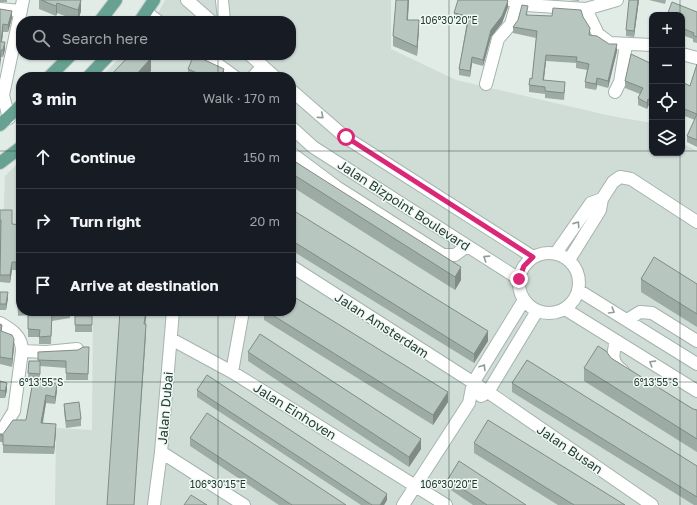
<!DOCTYPE html>
<meta charset="utf-8">
<style>
body{margin:0;font-family:"Golos Text",sans-serif;background:#20242c;color:#f1f3f6}
.controls{position:absolute;right:12px;top:12px;display:grid;overflow:hidden;border-radius:8px;box-shadow:0 1px 3px #0004}
.controls button{width:36px;height:36px;display:grid;place-items:center;padding:0;border:0;border-bottom:1px solid #363941;background:#171b24;color:#f1f3f6;font:20px sans-serif}
.stop{position:absolute;width:12px;height:12px;margin:-9px;border:3px solid #db2777;border-radius:50%;background:#fff}
.stop.end{background:#db2777;border-color:#fff;box-shadow:0 1px 4px #0008}
.list{margin:0;padding:0;list-style:none}
h2{display:flex;justify-content:space-between;align-items:center;height:52px;margin:0;padding:0 16px;font-size:17px}
h2 small{font-size:13px;font-weight:400;color:#9ea1a6}
.list li{display:grid;grid-template-columns:26px 1fr auto;gap:12px;align-items:center;box-sizing:border-box;height:64px;padding:0 16px;border-top:1px solid #363941}
.list b{display:block;font-size:15px;white-space:nowrap}
.list em{font-size:13px;font-style:normal;color:#9ea1a6}
.icon{flex:none;width:22px;height:22px;fill:none;stroke:currentColor;stroke-width:2;stroke-linecap:round;stroke-linejoin:round}
.map{position:relative;flex:none;width:697px;height:505px;overflow:hidden}
.search{position:absolute;background:#171b24;box-shadow:0 1px 3px #0004;left:16px;top:16px;width:280px;height:44px;display:flex;align-items:center;gap:10px;box-sizing:border-box;padding:0 14px;border-radius:16px;color:#9ea1a6;font-size:15px}
.panel{position:absolute;background:#171b24;box-shadow:0 1px 3px #0004;left:16px;top:72px;width:280px;height:244px;border-radius:16px}
.map>svg:first-child{display:block}
</style>
<div class="map">
<svg width="697" height="505" viewBox="0 0 697 505">
<rect width="100%" height="100%" fill="#e2ece7"/>
<path fill="#d0dcd6" d="M165 0H391V49L456 80 611 116 652 123V153H682V143L697 151V505H55L56 428 92 430 93 311H291V77H101L122 55H291V21H154Z
M21 160V230L3 229 5 176Z"/>
<g fill="none" stroke-linecap="round" stroke-linejoin="round">
<g stroke="#a5b4ae" stroke-width="14">
<path id="minor" d="M187 0 211 21
M222 0 224 21
M510 0 526 5 586 9 617 0
M0 9 21 11
M586 9 598 34 610 43 652 45
M147 13 158 21
M682 54 697 58
M205 55 235 77
M250 55 275 77
M253 77 263 66
M486 84 498 39 511 24 517 3
M291 90 345 137 533 257
M615 92 620 82 626 45
M9 118 3 95 23 0
M291 127 313 147 519 279
M291 153 338 188 443 255H455L467 246
M556 253 591 203 602 199
M519 283a30 30 0 1 1 60 0a30 30 0 1 1-60 0Z
M569 260 600 210 602 199 613 182 620 177 631 179 697 222
M291 266 488 392 652 505
M578 290 697 364
M565 309 697 391
M627 320 640 312 652 313 697 341
M0 323C12 330 22 336 22 351L14 411 0 434
M171 339 232 372 446 505
M616 341C613 354 610 362 623 371
M22 351 46 352 77 349
M232 372 243 311
M481 396 488 392 537 311
M161 452 244 505
M154 505 161 452 173 311
M403 505 469 403 473 383 524 300"/>
</g>
<g stroke="#c1c9c6" stroke-width="14">
<path id="major" d="M100 21 116 0
M140 21 154 0
M49 77 71 55
M88 77 109 55
M0 125 21 105
M0 163 21 147"/>
</g>
<use href="#minor" stroke="#fff" stroke-width="12"/>
<use href="#major" stroke="#67a192" stroke-width="12"/>
</g>
<path fill="#9daba5" d="M0 0H7V2H0Z
M39 0H80L81 11 78 21 57 13 56 16 39 9Z
M396 0H409L408 20 419 29 417 56 393 46V36Z
M569 0H579V1Z
M639 0 634 37 626 36V30Z
M649 0H666L665 4Z
M508 7 502 23 491 37 483 66 472 63 470 77 459 75V69L466 27V22L454 19V13Z
M0 9 12 18 8 32H3L2 42 5 49 3 57H1Z
M697 12V43L693 42V39L682 35V15Z
M528 13 527 16 583 17 590 35 617 51 608 88 597 85 596 90 585 88V82L587 70 576 68V63L546 61 544 80 565 88 564 100 545 98V94L529 92V85L532 79 536 38 513 33V27Z
M652 64V107L648 106 647 109 638 105V98L640 94 625 88V81Z
M697 64V147L687 142V136L695 120 682 115V82L690 86Z
M188 69 224 77H188Z
M291 158 461 280 455 290 291 186Z
M291 209 488 341 474 363 291 250Z
M0 210 12 224 21 225V311H70V318L52 321 51 344H39V337H28V315L18 316 16 270H12L10 283 0 282Z
M641 279 697 284V327L641 292Z
M0 292 8 298 6 310H0Z
M264 311H291L448 402 433 425 264 320Z
M75 316H92V332H75Z
M0 324 2 331 14 347 12 367 0 364Z
M38 352 89 354 88 380H66V368L40 366V380H28L29 361H38Z
M248 352 421 449 409 467 248 361Z
M611 358 693 409 697 410V452L584 381V368Z
M0 381 7 390 5 398H0Z
M33 381 57 391 55 404 46 403 43 423 56 431 54 454 3 453V442H0V434H3L26 420Z
M512 383 697 466V505H694L512 392Z
M197 390 387 500 384 505H361L197 397Z
M64 404 81 419V426L66 428 64 411Z
M190 438 346 505H279L190 446Z
M474 443 625 505H558L474 453Z
M448 479 526 505H473L448 488Z"/>
<path fill="#808b86" d="M81 0V11L78 21V10Z
M408 0H409L407 29V20Z
M638 0H639L634 37V31Z
M508 1V7L502 23 491 37 483 66V60L491 30Z
M57 3V13L56 16V6Z
M12 11V18L8 32V25Z
M419 20V29L417 56V47Z
M3 24V32L1 49V42Z
M5 42V49L3 57V50Z
M617 44V51L608 88V81Z
M1 50V57L0 68V61Z
M546 55V61L543 86V80Z
M472 57V63L470 77V71Z
M151 58V71L146 77H134Z
M224 69V77H221Z
M597 78V85L596 90V84Z
M648 99V106L647 109V103Z
M12 262V270L10 283V275Z
M461 267V280L455 290V277Z
M8 292V298L6 310V304Z
M146 311H147L144 334V324Z
M146 324V334L134 505Z
M488 331V341L474 363V354Z
M14 339V347L12 367V359Z
M7 383V390L5 398V391Z
M57 384V391L55 404V397Z
M448 392V402L433 425V415Z
M46 395V403L41 430V423Z
M56 424V431L54 454V447Z
M421 439V449L409 467V457Z
M387 494V500L384 505H380Z"/>
<path fill="#b7c7c0" stroke="#808b86" d="M41 0H81L78 10 57 3 56 6Z
M396 0H408L407 20H419L417 47 393 36Z
M458 0H507L508 1 502 16 491 30 483 60 472 57 470 71 459 69 468 21H466L467 16 454 13Z
M629 0H638L634 31 626 30Z
M672 2 697 12V37L693 35 694 33 682 28V15H667Z
M522 5 528 6 526 15 552 16 553 8 581 10 583 17 590 28 589 35 597 36 609 44H617L608 81 597 78 596 84 585 82 589 64 576 61 577 57 546 55 543 80 565 82 564 93 545 91V87L529 85 530 78 532 79 537 31 513 27 518 20Z
M0 9 12 11 8 25 3 24 1 42H5L3 50H1L0 61Z
M631 54 652 64V101L648 99 647 103 638 98 643 88 625 81Z
M130 55H147L151 58 134 77H109Z
M194 55 224 69 221 77H206L188 69Z
M697 64V114L682 108V82L690 86Z
M697 114V140L687 136Z
M291 158 294 161 461 267 455 277 291 173Z
M291 209 488 331 474 354 291 240Z
M0 210H12V224L21 225V308H18L16 262H12L10 275H0L1 220H0Z
M654 257 697 284V314L641 279Z
M0 292H8L6 304H0Z
M291 295 448 392 433 415 266 311H291Z
M28 311H64L52 313 51 336 39 337 40 330 28 329Z
M120 311H146L144 324H146L134 505H107Z
M75 316H92V325H75Z
M0 324 2 325 1 331 12 335 14 339 12 359 0 357Z
M260 334 421 439 409 457 248 352Z
M598 346 606 351 611 358 693 409 697 410V439L584 368Z
M83 347H89L88 374 66 373V361L38 360V352L78 350Z
M527 360 697 466V497L512 383Z
M29 361H40V374L28 373Z
M207 375 387 494 380 505H372L197 390Z
M0 381 7 383 5 391 0 390Z
M33 381 57 384 55 397 46 395 41 423 56 424 54 447 3 445V435H0V434H3L13 420H26Z
M79 402 81 419 66 421 64 404Z
M207 413 346 505H292L190 438Z
M488 420 625 505H574L474 443Z
M459 461 526 505H487L448 479Z
M191 495 207 505H184Z"/>
<defs><path id="oneway-chevron" d="M-2-3.5L2.5 0L-2 3.5" fill="none" stroke-width="1.6" stroke-linecap="round" stroke-linejoin="round"/></defs>
<g stroke="#909e9a">
<use href="#oneway-chevron" transform="translate(321 116) rotate(40)"/>
<use href="#oneway-chevron" transform="translate(577 224) rotate(-55)"/>
<use href="#oneway-chevron" transform="translate(486 258) rotate(-147)"/>
<use href="#oneway-chevron" transform="translate(612 311) rotate(31)"/>
<use href="#oneway-chevron" transform="translate(652 363) rotate(-148)"/>
<use href="#oneway-chevron" transform="translate(483 367) rotate(-58)"/>
</g>
<g fill="none" stroke-linecap="round" stroke-linejoin="round">
<path stroke="#db2777" stroke-width="5" d="M346 137 533 257 524 266 519 279"/>
</g>
<path fill="none" stroke="#223d35" stroke-width="1" stroke-opacity="0.45" d="M218 0V21M449 0V505M680 0V15M218 55V77M0 151H21M291 151H652M682 151H697M680 153V505M218 311V505M0 382H697"/>
<g text-anchor="middle" stroke-width="3" stroke-linejoin="round" paint-order="stroke">
<g font-size="13" fill="#223d35" stroke="#f2f9f5">
<text transform="translate(404 205) rotate(33)" y="5">Jalan Bizpoint Boulevard</text>
<text transform="translate(382 325) rotate(33)" y="5">Jalan Amsterdam</text>
<text transform="translate(165 408) rotate(-85)" y="5">Jalan Dubai</text>
<text transform="translate(295 411) rotate(32)" y="5">Jalan Einhoven</text>
<text transform="translate(570 449) rotate(34)" y="5">Jalan Busan</text>
</g>
</g>
<g font-size="10" text-anchor="middle" fill="#223d35" stroke="#f2f9f5" stroke-width="3" stroke-linejoin="round" paint-order="stroke">
<text x="449" y="24">106°30'20"E</text>
<text x="41" y="386">6°13'55"S</text>
<text x="656" y="386">6°13'55"S</text>
<text x="218" y="488">106°30'15"E</text>
<text x="449" y="488">106°30'20"E</text>
</g>
</svg>
<div class="controls">
<button>+</button>
<button>−</button>
<button><svg class="icon" aria-label="locate" viewBox="0 0 24 24"><circle cx="12" cy="12" r="6"/><path d="M12 2v4M12 18v4M2 12h4M18 12h4"/></svg></button>
<button><svg class="icon" aria-label="layers" viewBox="0 0 24 24"><path d="M12 4l9 5-9 5-9-5zM3 14l9 5 9-5"/></svg></button>
</div>
<div class="stop" style="left:346px;top:137px"></div>
<div class="stop end" style="left:519px;top:279px"></div>
<div class="search"><svg class="icon" aria-label="search" viewBox="0 0 24 24"><circle cx="10" cy="10" r="6"/><path d="M15 15l6 6"/></svg>Search here</div>
<section class="panel">
<h2>3 min<small>Walk · 170 m</small></h2>
<ul class="list">
<li><svg class="icon" aria-label="ahead" viewBox="0 0 24 24"><path d="M12 20V5M6 11l6-6 6 6"/></svg><div><b>Continue</b></div><em>150 m</em></li>
<li><svg class="icon" aria-label="right" viewBox="0 0 24 24"><path d="M7 20v-9h11M14 6l5 5-5 5"/></svg><div><b>Turn right</b></div><em>20 m</em></li>
<li><svg class="icon" aria-label="arrive" viewBox="0 0 24 24"><path d="M6 21V4h12l-3 4 3 4H6"/></svg><div><b>Arrive at destination</b></div></li>
</ul>
</section>
</div>
